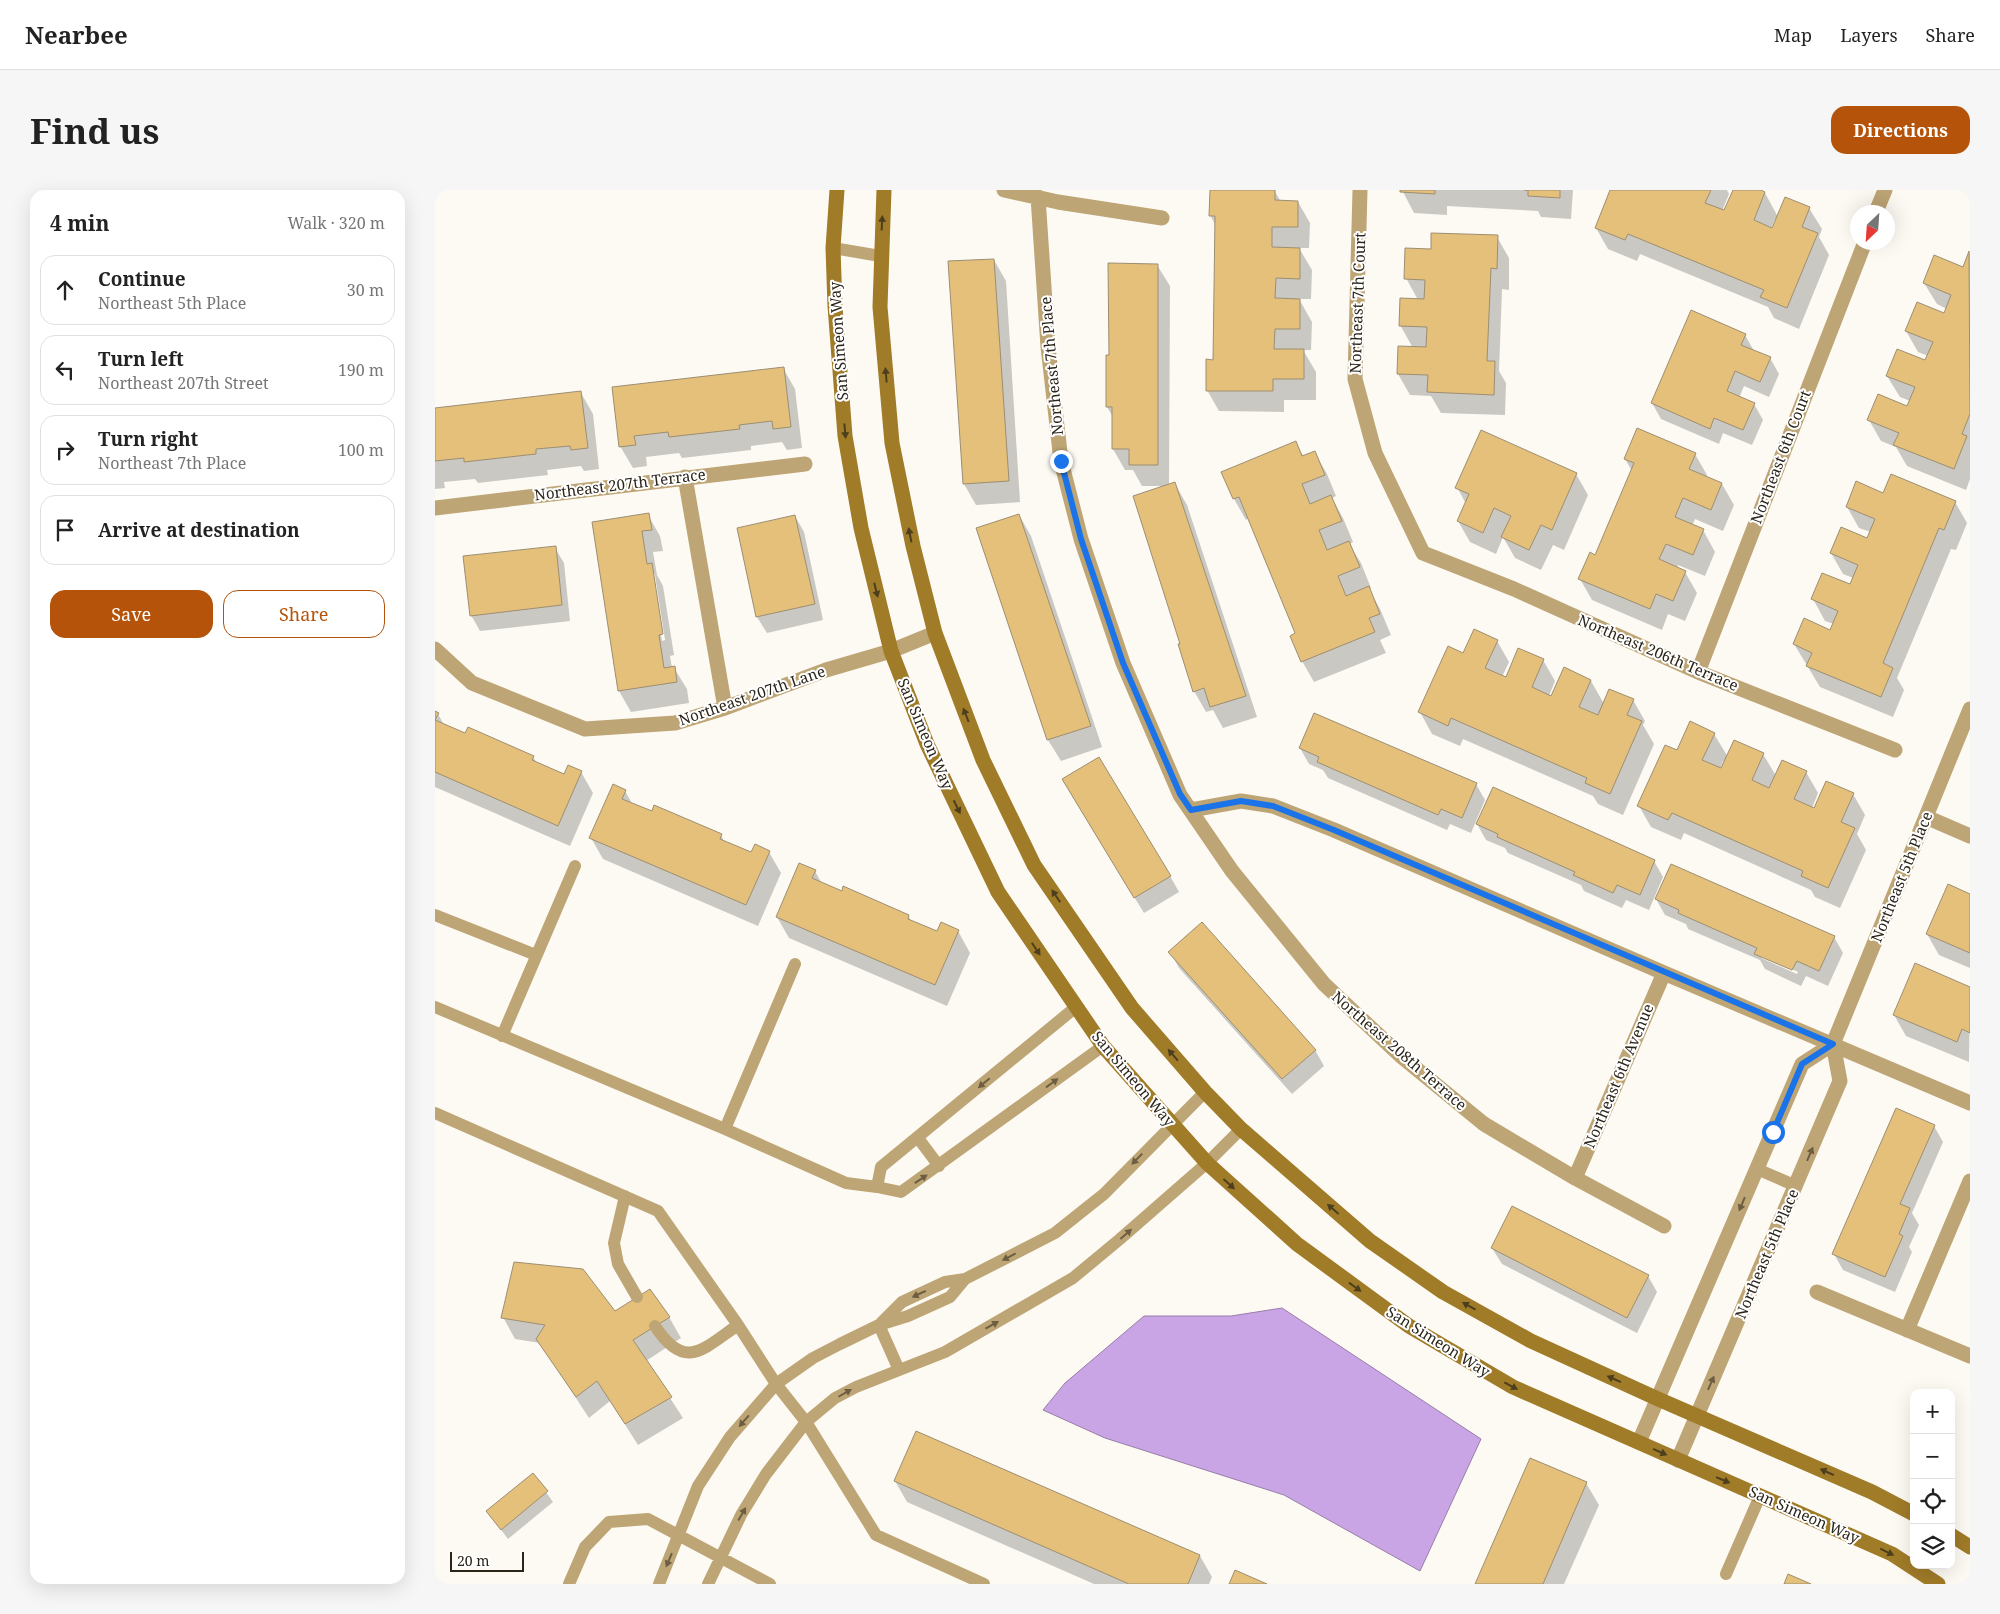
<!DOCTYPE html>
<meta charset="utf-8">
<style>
body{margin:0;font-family:"Noto Serif",serif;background:#f6f6f6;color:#222}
.controls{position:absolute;right:15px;bottom:15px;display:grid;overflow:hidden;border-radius:10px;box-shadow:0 5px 20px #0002}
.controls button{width:45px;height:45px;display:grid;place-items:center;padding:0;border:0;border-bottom:1px solid #e0e0e0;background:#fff;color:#222;font:25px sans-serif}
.compass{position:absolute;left:1415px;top:15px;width:45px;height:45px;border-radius:50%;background:#fff;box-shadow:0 5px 20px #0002;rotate:205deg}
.scale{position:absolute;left:15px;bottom:12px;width:74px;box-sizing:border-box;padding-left:5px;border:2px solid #2a2419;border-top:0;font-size:14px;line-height:18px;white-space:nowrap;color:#2a2419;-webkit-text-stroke:4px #fff;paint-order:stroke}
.stop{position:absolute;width:15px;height:15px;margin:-11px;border:4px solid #1a73e8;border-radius:50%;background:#fff}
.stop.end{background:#1a73e8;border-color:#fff;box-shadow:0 1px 5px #0008}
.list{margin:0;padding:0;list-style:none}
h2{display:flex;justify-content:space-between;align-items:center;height:65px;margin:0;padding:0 20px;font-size:21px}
h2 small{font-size:16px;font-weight:400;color:#767676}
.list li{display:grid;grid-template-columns:32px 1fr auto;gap:15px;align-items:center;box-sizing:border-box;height:70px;margin:0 10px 10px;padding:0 10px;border:1px solid #e0e0e0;border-radius:15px}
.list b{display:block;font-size:19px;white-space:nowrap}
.list p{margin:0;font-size:16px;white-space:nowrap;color:#767676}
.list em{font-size:16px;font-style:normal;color:#767676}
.actions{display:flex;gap:10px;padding:15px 20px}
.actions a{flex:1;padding:11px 0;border:1px solid #b45309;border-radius:15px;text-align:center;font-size:18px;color:#b45309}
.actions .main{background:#b45309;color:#fff}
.icon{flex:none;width:28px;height:28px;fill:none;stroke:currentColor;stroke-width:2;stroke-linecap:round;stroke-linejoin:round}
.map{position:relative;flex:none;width:1535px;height:1394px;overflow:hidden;border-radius:15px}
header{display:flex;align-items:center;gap:30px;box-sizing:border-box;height:70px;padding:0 25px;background:#fff;border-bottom:1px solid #e0e0e0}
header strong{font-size:24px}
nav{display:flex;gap:28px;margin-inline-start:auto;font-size:18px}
.intro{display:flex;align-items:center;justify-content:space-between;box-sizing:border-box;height:120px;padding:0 30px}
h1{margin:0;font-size:35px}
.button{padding:12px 22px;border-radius:15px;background:#b45309;color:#fff;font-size:18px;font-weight:700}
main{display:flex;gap:30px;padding:0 30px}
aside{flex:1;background:#fff;border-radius:15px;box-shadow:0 5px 20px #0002}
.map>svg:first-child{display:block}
</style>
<header>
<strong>Nearbee</strong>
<nav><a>Map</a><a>Layers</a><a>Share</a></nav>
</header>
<div class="intro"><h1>Find us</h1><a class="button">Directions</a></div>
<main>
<aside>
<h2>4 min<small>Walk · 320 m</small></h2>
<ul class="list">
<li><svg class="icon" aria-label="ahead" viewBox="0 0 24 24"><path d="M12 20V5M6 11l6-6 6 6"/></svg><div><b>Continue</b><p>Northeast 5th Place</p></div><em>30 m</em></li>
<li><svg class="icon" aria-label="left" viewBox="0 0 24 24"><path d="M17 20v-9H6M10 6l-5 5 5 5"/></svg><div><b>Turn left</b><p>Northeast 207th Street</p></div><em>190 m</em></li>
<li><svg class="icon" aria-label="right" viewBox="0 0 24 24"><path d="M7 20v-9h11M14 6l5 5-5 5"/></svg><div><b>Turn right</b><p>Northeast 7th Place</p></div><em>100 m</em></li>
<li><svg class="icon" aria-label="arrive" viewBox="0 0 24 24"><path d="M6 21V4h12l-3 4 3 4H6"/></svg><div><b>Arrive at destination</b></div></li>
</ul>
<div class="actions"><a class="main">Save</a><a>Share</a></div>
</aside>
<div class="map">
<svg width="1535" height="1394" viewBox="0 0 1535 1394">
<rect width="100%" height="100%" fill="#fdfaf4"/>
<path fill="#c9a5e5" stroke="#997ea8" d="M847 1118 1046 1249 985 1381 849 1305 670 1248 608 1220 630 1193 709 1126H796Z"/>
<path fill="#0003" fill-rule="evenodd" d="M776 0H839L846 12H863L875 33 874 58H864L877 80 876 109H864L877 132 876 160H868L881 182V210H849V222L784 221 772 200 779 171 781 36 775 25Z
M967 0H1138L1136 29 1106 27 1103 21 1012 16V25L979 23Z
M1177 0H1292L1294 4 1287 21 1290 22 1299 0H1323L1330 3 1343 27 1351 9 1374 18 1387 39 1384 47 1394 65 1364 139 1339 128 1333 117 1205 64 1202 71 1173 59 1161 38ZM1340 29 1342 30 1338 39 1336 38Z
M1062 47 1074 68V100L1067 99 1064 181 1071 193 1070 225 1006 223 996 206 975 205 963 184 978 158 965 135 983 110 971 88 997 60Z
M1535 62V289L1531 300 1472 276 1461 257 1446 251 1434 230 1473 217 1475 211 1465 207 1452 186 1491 172 1493 166 1483 162 1471 141 1510 125 1512 119 1502 114 1489 93 1528 78Z
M559 70 571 91 585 312 541 315 529 294Z
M722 75 735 96 734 296 740 294 752 315 822 527 788 538 778 520 771 522 759 501 731 296H707L698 280H690L678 259V227L672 217 675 166Z
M1310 145 1319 161 1335 168 1344 184 1334 207 1309 196 1304 208 1319 214 1328 230 1317 255 1288 243 1284 254 1226 229 1217 213Z
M348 178 360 199 367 258 352 260 347 252 316 256V260L247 268 244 263 211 267 212 276 198 278 185 256 179 198Z
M146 203 158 224 164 279 149 281 146 276 112 280 113 285 43 293 40 289 9 292 10 298 0 299V219Z
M860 253 869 267 880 263 892 284 901 306 897 308 908 328 918 352 914 354 926 373 936 398 934 399 945 419 956 445 945 450 951 463 879 492 867 471 862 444 814 328 811 330 799 309Z
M1260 264 1272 285 1271 287 1287 294 1299 315 1288 341 1260 329 1257 336 1268 340 1280 362 1270 386 1243 375 1242 378 1250 382 1262 403 1250 431 1233 424 1227 440 1157 410 1145 389 1161 366 1197 281 1190 269Z
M1141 284 1153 305 1129 360 1118 355 1106 380 1080 368 1068 347 1061 364 1035 352 1023 331 1031 314 1022 297Z
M1449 304 1520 312 1532 333 1521 360 1516 359 1462 488 1469 500 1458 527 1385 497 1359 454 1396 441 1399 434 1390 431 1378 409 1415 396 1418 388 1408 384 1396 363 1433 350 1436 342 1424 338 1412 317Z
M213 325 225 346 228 361 218 362 222 385 228 396 239 465 235 466 237 478H239L252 499 254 513 196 522 184 501 159 333ZM217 382 220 385 230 450 227 451Z
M584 325 596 346 667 557 626 571 613 550 543 339Z
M360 326 369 342 388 430 332 443 322 427 303 339Z
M120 358 129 373 135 431 45 441 36 425Z
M1062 451 1074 472 1067 487 1071 489 1108 470 1120 491 1114 506 1117 508 1156 491 1169 514 1198 510 1210 531 1208 535 1219 554 1188 625 1163 614 1158 606 1028 549 1025 556 997 544 985 522 1029 464Z
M0 522 3 524 9 535 31 544 98 567 102 573 130 586 146 582 158 603 135 656 0 597Z
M1279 544 1293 567 1328 564 1341 586 1371 582 1383 603 1377 618 1380 620 1418 604 1430 625 1422 644 1431 660 1405 718 1380 707 1376 700 1249 643 1246 650 1216 637 1204 616 1243 562ZM1288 571 1290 572 1287 581 1285 579Z
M865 558 1041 594 1050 610 1036 643 1015 634 1012 640 893 588 888 580 874 574Z
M190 601 198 615 286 645 290 653 317 664 334 662 346 683 323 736 168 669 156 648Z
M637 606 735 686 744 702 709 723Z
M1042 634 1219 671 1228 687 1214 720 1191 710 1187 718 1149 701 1146 695 1073 663 1070 658 1051 650Z
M380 681 387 694 473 726 477 732 502 743 523 741 535 763 512 816 354 748 342 727Z
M1535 705V778L1504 765 1492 744Z
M1221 709 1399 747 1408 763 1393 796 1371 786 1366 796 1330 779 1325 770 1253 739 1251 734 1230 725ZM1326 765 1363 782 1362 784 1326 768Z
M735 762 880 860 889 876 857 904 744 778Z
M1535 798 1534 872 1471 846 1459 825Z
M1499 936 1508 952 1477 1023 1484 1035 1474 1057 1477 1062 1460 1102 1408 1080 1399 1064Z
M1057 1058 1213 1086 1222 1102 1202 1143 1067 1074Z
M180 1123 234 1127 246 1148 211 1171 248 1228 203 1255 175 1211 154 1228 105 1153 80 1149 68 1127Z
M1096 1269 1151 1293 1164 1315 1129 1394H1042Z
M98 1284 118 1312 73 1349 52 1321Z
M460 1291 765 1366 777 1387 774 1394H659L472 1312Z"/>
<path fill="#e4c07a" stroke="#9d8e72" d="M775 0H840V10L863 11V37H837V57L865 58V89L841 88 840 108 865 109V139H840L839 159H869V189H838V201H771V169L778 170 780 26H774Z
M965 0H1000V4L965 2Z
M1089 0H1125V8L1093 6V0Z
M1175 0H1276L1270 13 1289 20 1298 0H1326L1330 2 1319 30 1337 38 1350 7 1375 17 1367 37 1383 43 1352 118 1325 107 1329 100 1193 44 1190 50 1160 38Z
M996 43 1063 45 1062 79 1056 78 1052 171H1060L1059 205 992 202 993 185 962 184 963 156 991 157 992 137 964 136 965 108 989 109 990 90 969 89 970 58 996 59Z
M1534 61 1535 224 1527 244 1532 246 1519 279 1458 255 1464 243 1432 230 1443 204 1472 216 1480 197 1451 186 1462 159 1490 170 1498 152 1470 141 1482 112 1509 123 1516 105 1488 93 1499 65 1528 77Z
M559 69 574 291 528 294 513 71Z
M673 73 723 74V275H694V259H677V217H671V165H674Z
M1256 120 1311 144 1306 155 1336 167 1325 192 1300 181 1292 201 1320 213 1308 240 1279 228 1275 239 1216 213Z
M349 177 356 237 338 239 337 231 304 235 305 239 234 247 233 242 199 246 201 255 184 257 177 197Z
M146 201 153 258 136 260 135 256 101 259V264L29 272V268L0 271V218Z
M1202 238 1261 263 1254 279 1287 293 1276 320 1248 308 1240 327 1269 339 1258 365 1231 354 1224 369 1251 381 1238 411 1221 404 1215 419 1143 389 1155 362 1160 365 1199 273 1189 269Z
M1046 240 1142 283 1117 340 1106 335 1094 360 1066 347 1076 326 1059 318 1048 343 1022 331 1034 304 1020 298Z
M861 251 867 266 880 261 890 285 867 294 875 314 896 305 907 331 884 340 892 360 914 351 925 377 903 386 911 406 934 396 945 424 934 428 940 442 866 472 855 446 860 443 804 307 798 309 786 282Z
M1456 284 1521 311 1509 340 1504 338 1448 473 1458 478 1446 507 1371 476 1377 463 1358 454 1369 428 1395 440 1403 421 1376 409 1387 383 1415 394 1423 375 1395 363 1406 337 1432 348 1440 329 1411 317 1421 291 1448 303Z
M740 292 811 506 775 517 769 498 758 502 743 454H745L698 306Z
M214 323 217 340 207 341 212 374 217 373 228 444 224 445 229 478 240 476 242 492 183 501 157 332Z
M584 324 656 536 612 550 541 338Z
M360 325 380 414 321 427 302 338Z
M121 356 127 415 35 426 28 366Z
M1039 439 1063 450 1050 478 1071 487 1083 458 1109 469 1097 497 1116 506 1129 477 1156 490 1144 517 1163 525 1174 499 1199 509 1192 525 1207 531 1175 604 1150 593 1152 588 1016 528 1013 536 983 522 1013 456 1028 463Z
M0 521 4 523 0 530 30 543 33 537 99 566 97 570 129 584 133 575 147 581 123 636 0 582Z
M879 523 1042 593 1027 628 1006 619 1003 625 882 572 884 567 864 558Z
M1255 531 1280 543 1267 570 1286 578 1299 550 1329 563 1317 590 1334 598 1347 570 1372 581 1359 609 1379 618 1391 591 1419 603 1406 632 1420 638 1393 698 1366 686 1368 681 1237 623 1233 630 1202 616 1230 555 1242 560Z
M664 567 736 686 699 708 627 589Z
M178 594 191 600 187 609 217 621 219 615 287 644 285 649 316 662 320 654 335 661 311 715 154 648Z
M1058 597 1220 670 1205 705 1182 695 1178 703 1138 685 1140 682 1062 647 1063 644 1041 634Z
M364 673 381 680 377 688 407 701 408 696 474 725 473 729 502 741 506 732 524 740 500 795 341 727Z
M1236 674 1400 746 1384 781 1362 771 1357 780 1319 764 1322 758 1243 723 1244 720 1220 709Z
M1513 694 1535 704V763L1491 744Z
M767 732 881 860 847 889 733 762Z
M1480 773 1535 797V843L1527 839 1522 852 1458 825Z
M1461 918 1500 935 1465 1014 1475 1018 1464 1044 1468 1046 1450 1087 1397 1064Z
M1077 1016 1214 1085 1192 1128 1056 1058Z
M79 1072 148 1079 180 1121 215 1099 235 1127 198 1150 237 1207 190 1234 162 1191 141 1207 101 1149 110 1135 66 1128Z
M481 1241 765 1365 753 1394H694L459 1291Z
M1095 1268 1152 1292 1108 1394H1040Z
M98 1283 113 1301 66 1340 51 1321Z
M800 1380 832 1394H794Z
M1353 1384 1376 1394H1349Z"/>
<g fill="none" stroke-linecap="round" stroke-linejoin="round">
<path stroke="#bea575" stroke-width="12" d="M398 58 445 66
M0 725 101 765
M0 817 290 939 411 993 442 997 466 1002 668 856
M67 846 140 676
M0 923 223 1021 303 1135 341 1194 371 1232 441 1345 549 1394
M290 939 360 774
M483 948 504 976
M1322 979 1361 996
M442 997 446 977 641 817
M190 1006 179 1053 183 1074 202 1107
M446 1133 467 1112 510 1092 530 1089 620 1043 669 1004 770 902
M444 1135 464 1180
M220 1136C250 1182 268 1159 303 1135
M1291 1384 1325 1306
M134 1394 150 1357 174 1332 213 1329 335 1394
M224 1394 263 1296 295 1247 341 1194 378 1168 405 1154 444 1135 473 1126 515 1107 530 1089
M273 1394 306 1325 331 1284 371 1232 400 1208 421 1197 510 1162 638 1088 685 1049 772 973 806 939"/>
<path stroke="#bea575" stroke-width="15" d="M569 0 623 12 727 28
M925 0 920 189 940 263 988 363 1079 399 1263 482 1460 560
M603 7 613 157 626 271 646 349 688 473 745 605 797 681 889 794 967 867 1049 934 1140 988 1229 1036
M1441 22 1450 0
M250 287 290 518
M0 318 370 274
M0 459 37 493 150 539 240 533 290 518 391 480 456 461 500 443
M1263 482 1430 52
M756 620 806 611 838 616 899 640 1229 783 1535 913
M1491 627 1535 646
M1140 988 1229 783
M1382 1102 1535 1166
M1472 1140 1535 991
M1204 1252 1367 874 1398 854
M1243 1270 1405 891 1398 854 1535 519"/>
<path stroke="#a07b28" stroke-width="15" d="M402 0 398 58 400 116 410 246 426 338 456 461 492 554 563 702 668 856 772 973 862 1054 974 1136 1078 1197 1457 1364 1503 1394
M449 0 445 117 457 253 478 356 500 443 548 570 599 675 697 818 770 902 806 939 935 1051 1008 1102 1096 1151 1223 1209 1437 1302 1479 1324
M1516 1345 1535 1357"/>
</g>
<defs><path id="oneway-solid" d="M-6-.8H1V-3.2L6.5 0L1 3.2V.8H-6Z" transform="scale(1.25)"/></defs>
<g fill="#4d3e1e">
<use href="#oneway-solid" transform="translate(447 33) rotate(-87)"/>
<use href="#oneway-solid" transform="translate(451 185) rotate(-95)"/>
<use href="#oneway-solid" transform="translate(410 241) rotate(85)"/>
<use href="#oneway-solid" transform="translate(475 345) rotate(-101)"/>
<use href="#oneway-solid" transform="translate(441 400) rotate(76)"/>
<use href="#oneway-solid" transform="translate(531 525) rotate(-111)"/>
<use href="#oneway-solid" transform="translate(522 617) rotate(64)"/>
<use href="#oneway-solid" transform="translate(621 706) rotate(-124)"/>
<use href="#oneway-solid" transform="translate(601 759) rotate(56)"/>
<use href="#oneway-solid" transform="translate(738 865) rotate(-131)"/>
<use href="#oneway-solid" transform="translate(794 994) rotate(42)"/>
<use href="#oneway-solid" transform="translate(898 1019) rotate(-139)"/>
<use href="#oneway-solid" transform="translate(920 1097) rotate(36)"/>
<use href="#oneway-solid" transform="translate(1034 1116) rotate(-151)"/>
<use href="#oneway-solid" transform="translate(1179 1189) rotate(-156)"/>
<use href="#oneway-solid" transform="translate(1076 1196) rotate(28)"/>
<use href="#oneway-solid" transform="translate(1225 1262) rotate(24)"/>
<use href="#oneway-solid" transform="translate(1392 1282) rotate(-156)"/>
<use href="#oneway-solid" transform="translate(1288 1290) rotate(23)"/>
<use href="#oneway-solid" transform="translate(1452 1362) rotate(26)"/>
</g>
<g fill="#6d5e42">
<use href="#oneway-solid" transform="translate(549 893) rotate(140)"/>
<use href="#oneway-solid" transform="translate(617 893) rotate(-36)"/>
<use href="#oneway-solid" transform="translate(1375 964) rotate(-67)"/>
<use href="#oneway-solid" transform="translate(702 969) rotate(134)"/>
<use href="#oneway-solid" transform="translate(486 989) rotate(-34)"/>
<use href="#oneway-solid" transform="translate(1307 1014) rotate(113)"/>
<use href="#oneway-solid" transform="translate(691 1044) rotate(-41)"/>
<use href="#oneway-solid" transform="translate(574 1067) rotate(152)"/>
<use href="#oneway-solid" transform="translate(484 1104) rotate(155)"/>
<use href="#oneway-solid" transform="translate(557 1135) rotate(-29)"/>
<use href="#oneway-solid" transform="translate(1276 1193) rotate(-66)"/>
<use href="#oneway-solid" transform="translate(410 1203) rotate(-30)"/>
<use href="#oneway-solid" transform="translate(309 1231) rotate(131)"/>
<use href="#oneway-solid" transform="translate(307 1324) rotate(-60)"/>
<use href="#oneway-solid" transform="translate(234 1370) rotate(113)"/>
</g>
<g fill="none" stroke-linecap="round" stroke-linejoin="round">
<path stroke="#1a73e8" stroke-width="6" d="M626 271 646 349 688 473 745 604 756 620 806 611 838 616 899 640 1398 854 1367 874 1338 942"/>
</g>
<g text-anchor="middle" stroke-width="4" stroke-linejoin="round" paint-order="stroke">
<g font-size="15" fill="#2a2419" stroke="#fff">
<text transform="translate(923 113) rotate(-88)" y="5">Northeast 7th Court</text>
<text transform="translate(404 151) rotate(-94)" y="5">San Simeon Way</text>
<text transform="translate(617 176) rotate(-95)" y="5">Northeast 7th Place</text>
<text transform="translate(1346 267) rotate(-69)" y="5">Northeast 6th Court</text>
<text transform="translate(185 295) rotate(-7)" y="5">Northeast 207th Terrace</text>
<text transform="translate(1223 463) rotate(23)" y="5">Northeast 206th Terrace</text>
<text transform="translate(317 506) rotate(-19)" y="5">Northeast 207th Lane</text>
<text transform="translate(490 544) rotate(67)" y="5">San Simeon Way</text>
<text transform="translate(1467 687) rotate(-68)" y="5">Northeast 5th Place</text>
<text transform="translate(964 861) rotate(41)" y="5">Northeast 208th Terrace</text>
<text transform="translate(1184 886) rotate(-67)" y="5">Northeast 6th Avenue</text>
<text transform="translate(698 889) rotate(50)" y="5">San Simeon Way</text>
<text transform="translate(1332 1064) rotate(-67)" y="5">Northeast 5th Place</text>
<text transform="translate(1003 1152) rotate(32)" y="5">San Simeon Way</text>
<text transform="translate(1369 1325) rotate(24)" y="5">San Simeon Way</text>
</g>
</g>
</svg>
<div class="controls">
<button>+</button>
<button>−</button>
<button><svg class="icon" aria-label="locate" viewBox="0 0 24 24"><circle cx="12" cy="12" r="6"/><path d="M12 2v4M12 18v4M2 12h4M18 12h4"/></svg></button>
<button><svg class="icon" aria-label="layers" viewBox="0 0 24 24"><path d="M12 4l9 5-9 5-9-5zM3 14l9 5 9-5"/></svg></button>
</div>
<svg class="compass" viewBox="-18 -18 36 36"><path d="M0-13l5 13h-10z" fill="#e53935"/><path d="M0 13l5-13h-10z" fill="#767676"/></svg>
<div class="scale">20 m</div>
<div class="stop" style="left:1338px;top:942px"></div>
<div class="stop end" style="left:626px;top:271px"></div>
</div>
</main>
